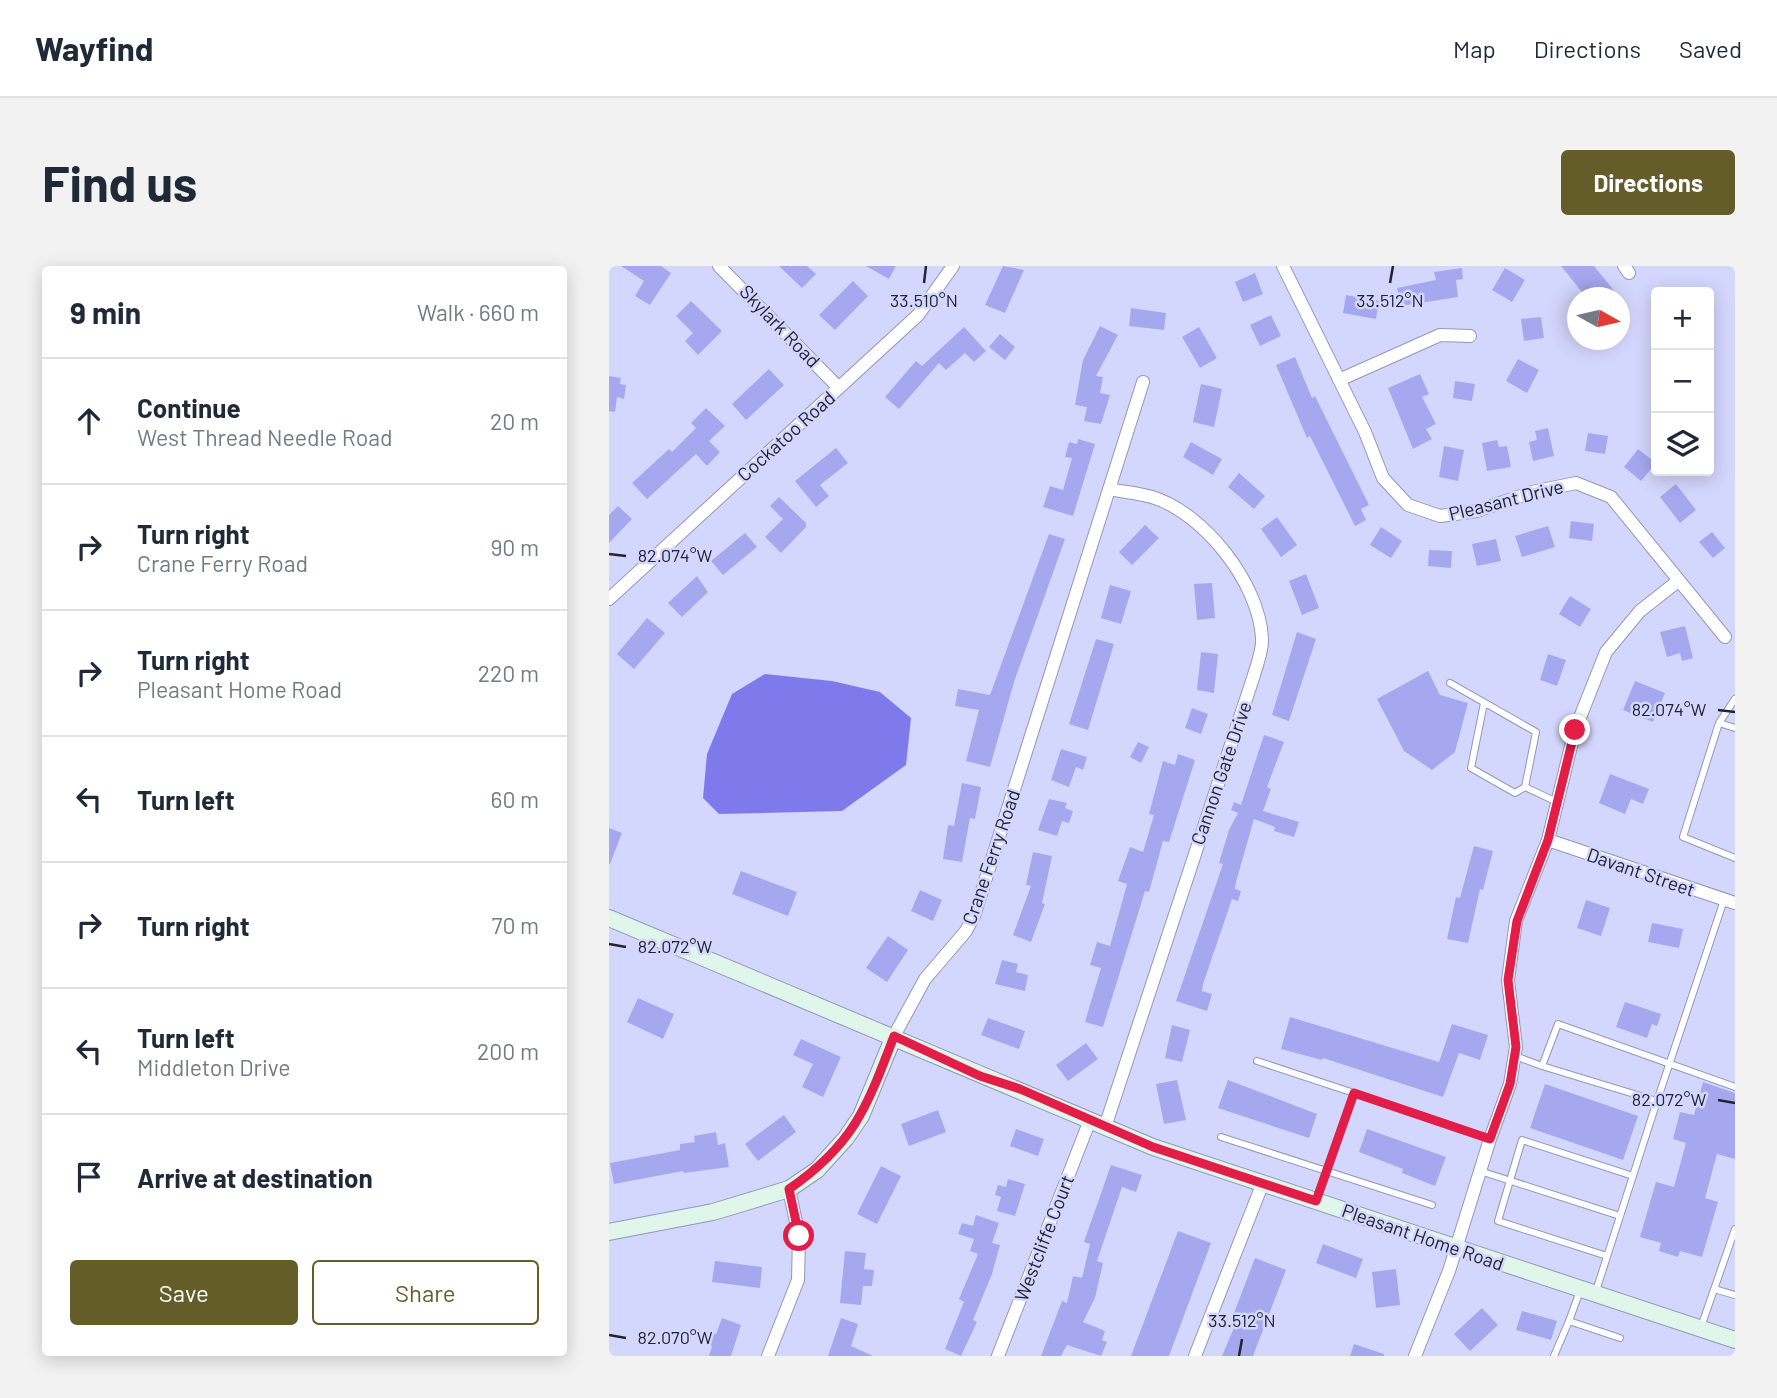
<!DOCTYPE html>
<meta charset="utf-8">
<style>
body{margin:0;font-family:Barlow,sans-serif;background:#f2f2f3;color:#1f2937}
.controls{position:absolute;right:21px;top:21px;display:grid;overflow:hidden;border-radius:7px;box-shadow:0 4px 18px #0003}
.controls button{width:63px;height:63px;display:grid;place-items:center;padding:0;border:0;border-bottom:2px solid #e0e1e3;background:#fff;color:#1f2937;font:35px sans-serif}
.compass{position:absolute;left:958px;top:21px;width:63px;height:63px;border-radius:50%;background:#fff;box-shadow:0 4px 18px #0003;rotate:98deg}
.stop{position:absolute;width:21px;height:21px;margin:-16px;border:5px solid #e11d48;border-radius:50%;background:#fff}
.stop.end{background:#e11d48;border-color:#fff;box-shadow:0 2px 7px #0008}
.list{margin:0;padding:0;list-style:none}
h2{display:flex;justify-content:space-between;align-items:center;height:91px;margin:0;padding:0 28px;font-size:30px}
h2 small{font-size:23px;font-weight:400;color:#747a83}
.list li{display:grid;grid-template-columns:46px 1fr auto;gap:21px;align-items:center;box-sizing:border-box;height:126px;padding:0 28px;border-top:2px solid #e0e1e3}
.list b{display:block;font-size:26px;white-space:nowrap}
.list p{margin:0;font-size:23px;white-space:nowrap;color:#747a83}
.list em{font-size:23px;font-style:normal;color:#747a83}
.actions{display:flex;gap:14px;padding:21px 28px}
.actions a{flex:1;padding:16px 0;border:2px solid #645d2a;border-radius:7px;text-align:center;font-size:24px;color:#645d2a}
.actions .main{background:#645d2a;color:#fff}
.icon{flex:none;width:38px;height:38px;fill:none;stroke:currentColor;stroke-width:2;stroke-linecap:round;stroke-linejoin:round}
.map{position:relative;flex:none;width:1126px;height:1090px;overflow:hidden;border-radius:7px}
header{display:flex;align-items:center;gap:42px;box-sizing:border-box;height:98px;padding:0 35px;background:#fff;border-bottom:2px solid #e0e1e3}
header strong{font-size:33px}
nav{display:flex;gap:38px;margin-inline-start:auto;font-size:24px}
.intro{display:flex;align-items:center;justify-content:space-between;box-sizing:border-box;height:168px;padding:0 42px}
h1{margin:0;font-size:49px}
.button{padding:18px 32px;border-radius:7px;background:#645d2a;color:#fff;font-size:24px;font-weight:700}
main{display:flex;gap:42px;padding:0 42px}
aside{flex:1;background:#fff;border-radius:7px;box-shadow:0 4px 18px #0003}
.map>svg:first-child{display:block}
</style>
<header>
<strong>Wayfind</strong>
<nav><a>Map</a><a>Directions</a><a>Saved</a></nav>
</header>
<div class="intro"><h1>Find us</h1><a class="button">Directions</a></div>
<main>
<aside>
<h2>9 min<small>Walk · 660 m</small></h2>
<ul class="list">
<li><svg class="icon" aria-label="ahead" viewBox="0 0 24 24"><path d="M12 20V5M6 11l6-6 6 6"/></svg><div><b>Continue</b><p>West Thread Needle Road</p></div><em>20 m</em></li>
<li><svg class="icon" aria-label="right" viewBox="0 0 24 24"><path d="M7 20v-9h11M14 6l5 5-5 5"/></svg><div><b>Turn right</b><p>Crane Ferry Road</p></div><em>90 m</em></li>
<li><svg class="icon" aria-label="right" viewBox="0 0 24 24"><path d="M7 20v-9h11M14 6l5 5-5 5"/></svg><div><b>Turn right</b><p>Pleasant Home Road</p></div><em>220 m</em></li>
<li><svg class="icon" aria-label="left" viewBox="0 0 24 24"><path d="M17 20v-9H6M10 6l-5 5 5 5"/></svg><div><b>Turn left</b></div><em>60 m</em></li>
<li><svg class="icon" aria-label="right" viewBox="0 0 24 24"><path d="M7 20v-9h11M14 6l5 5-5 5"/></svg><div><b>Turn right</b></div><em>70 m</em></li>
<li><svg class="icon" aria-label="left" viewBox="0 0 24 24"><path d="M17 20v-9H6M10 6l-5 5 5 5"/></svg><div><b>Turn left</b><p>Middleton Drive</p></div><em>200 m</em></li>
<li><svg class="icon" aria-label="arrive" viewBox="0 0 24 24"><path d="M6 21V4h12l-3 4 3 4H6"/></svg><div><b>Arrive at destination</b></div></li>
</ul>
<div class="actions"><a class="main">Save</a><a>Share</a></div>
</aside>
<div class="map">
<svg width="1126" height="1090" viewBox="0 0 1126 1090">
<rect width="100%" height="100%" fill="#d4d7fd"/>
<path fill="#7e7aec" d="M156 408 223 415 271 426 302 452 297 499 233 545 110 548 94 532 98 488 123 428Z"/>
<path fill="#a5a8ee" d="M12 0H52L62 7 41 39 26 30 35 15Z
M170 0H198L207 8 193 22Z
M257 0H287L280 13Z
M394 0 415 4 396 47 376 39Z
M952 0H985L1007 27 1002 32H978Z
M853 2 854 13 847 14 849 31 792 40 788 22 827 14 825 6Z
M896 2 916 14 903 36 883 24Z
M646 7 654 28 634 36 626 16Z
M244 15 259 30 226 64 210 49Z
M737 29 770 35 767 53 734 47Z
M82 35 113 65 89 89 76 75 84 67 67 50Z
M522 42 557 47 555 64 520 60Z
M662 49 672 70 651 80 641 59Z
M932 51 935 72 915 75 912 53Z
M491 60 509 69 487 110 494 111 491 127 501 129 492 158 475 155 478 141 466 139 474 94Z
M355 61 377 85 365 96 356 87 337 104 330 97 290 143 276 131 307 95 313 100Z
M590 61 608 92 591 102 573 71Z
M391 68 406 81 396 94 380 81Z
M686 91 703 132 706 130 760 239 752 243 757 254 746 260 701 170 698 172 667 99Z
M909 93 930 104 918 127 897 115Z
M160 103 175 119 137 154 123 138Z
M811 108 820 128 813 131 827 158 817 163 823 173 804 183 779 122Z
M0 110 12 112 11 118 17 119 15 133 8 131 6 146 0 145Z
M846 115 866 118 863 135 844 132Z
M592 118 613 123 605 161 584 156Z
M97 142 116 160 100 175 111 186 98 200 87 188 38 233 23 217 60 183 63 186 87 162 82 157Z
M939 162 945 190 924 195 920 176 928 174 926 165Z
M979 167 999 170 996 188 976 185Z
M469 173 486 178 464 250 434 241 441 220 454 224 463 192 456 191 460 176 468 178Z
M888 174 890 181 898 180 902 201 878 205 873 177Z
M582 176 613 193 604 209 574 191Z
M835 180 855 184 849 215 830 211Z
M227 182 239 197 211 219 220 230 207 241 186 215Z
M1029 183 1047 197 1032 215 1015 201Z
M630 207 656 230 645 243 619 221Z
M1067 218 1087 244 1071 257 1051 231Z
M170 231 197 257V261L172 287 156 271 174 253 161 240Z
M9 240 23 253 0 277V249Z
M668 251 688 279 672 291 652 263Z
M962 255 985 258 983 275 960 272Z
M536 259 550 272 523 299 510 286Z
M939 260 946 281 913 291 906 270Z
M772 261 793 275 782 292 761 279Z
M1103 266 1116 282 1104 292 1090 276Z
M136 267 148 281 114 309 102 295Z
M440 268 456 273 405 416 381 501 357 495 370 444 346 440 349 423 381 429Z
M887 273 892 295 868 300 863 278Z
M820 284 843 285 842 302 819 300Z
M697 308 710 342 693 349 680 315Z
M88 310 99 326 73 351 59 337Z
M603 317 606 352 588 354 585 318Z
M501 319 522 325 512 358 492 352Z
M961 330 982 343 971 361 950 348Z
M38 352 56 367 25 403 8 388Z
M1076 360 1084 392 1073 395 1071 387 1058 391 1051 366Z
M688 366 707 373 680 455 663 449Z
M487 373 505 378 479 464 460 458Z
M592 386 609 388 605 427 588 424Z
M939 388 957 394 948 420 931 414Z
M819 405 831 429 859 437 846 486 823 504 795 485 768 433Z
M1026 415 1056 427 1044 456 1014 444Z
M583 442 599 448 592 468 576 462Z
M655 469 675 476 658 521 662 523 654 545 690 556 685 571 665 565 666 561 645 553 627 616 626 623 632 625 629 635 623 633 594 718 593 725 603 728 598 745 567 735 614 598 610 597 620 564 629 547 622 544 625 536 632 539Z
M529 476 540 481 532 497 521 491Z
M452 483 478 491 474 504 467 501 460 521 442 514Z
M569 488 586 494 560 576 554 575 540 626 536 625 494 761 476 756 492 702 481 699 488 676 501 680 518 618 509 615 521 581 534 586 545 549 540 548 554 495 566 499Z
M1001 508 1040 523 1034 538 1022 533 1016 548 990 537Z
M353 517 372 521 366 553 361 552 353 596 334 593 339 559 345 560Z
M440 533 458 537 456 542 464 545 460 557 453 555 448 570 429 564Z
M0 562 13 567 1 598H0Z
M865 580 884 585 874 624 871 623 859 677 838 673 847 631 851 632Z
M424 586 443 590 433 637 436 638 422 676 404 669 422 620 417 619Z
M132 605 188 626 179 650 123 628Z
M311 624 333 634 324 655 302 645Z
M977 634 1001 642 992 670 968 662Z
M1043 657 1074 663 1070 682 1039 676Z
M279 670 299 684 278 716 257 702Z
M393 694 409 698 407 706 419 709 416 725 386 718Z
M29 732 65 748 54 773 18 756Z
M1016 736 1052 748 1048 760 1043 758 1038 772 1007 761Z
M681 751 830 796 843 758 879 769 871 794 850 787 834 831 714 792 713 794 672 783Z
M379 752 416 765 410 783 372 769Z
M563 759 581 764 573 796 556 792Z
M192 773 232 791 214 831 193 821 204 798 184 789Z
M477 777 489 793 459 815 447 799Z
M568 814 577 854 555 858 547 818Z
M619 814 708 848 700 872 609 842Z
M1094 816 1126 827V893L1108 888 1096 932 1109 936 1093 991 1071 985 1069 991 1050 985 1052 977 1031 971 1047 916 1065 921 1077 877 1064 873 1071 846 1085 849Z
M936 818 1029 850 1014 894 921 862Z
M329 844 337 866 300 880 292 858Z
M175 849 187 866 149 895 136 878Z
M407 863 435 873 429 890 401 880Z
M758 863 837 891 826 920 793 907 794 903 750 886Z
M107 866 109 879 116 877 120 901 75 907 74 905 5 918 1 897 71 884V878L86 876 85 870Z
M502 899 533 909 527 926 513 921 488 995 494 997 486 1032 474 1056 496 1065 493 1074 498 1076 492 1090 458 1079 452 1090H432L453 1035 458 1037 464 1010 473 1012 481 978 475 976Z
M272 900 292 910 268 958 248 948Z
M399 913 416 918 406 950 388 945 392 931 386 929 389 919 397 921Z
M367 949 390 957 383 977 391 979 383 1008 364 1054 368 1056 352 1090 336 1083 355 1036 350 1033 369 988 361 985 365 973 349 968 353 957 364 960Z
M569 965 602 977 560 1090H522Z
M714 978 754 993 747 1012 707 997Z
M236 985 257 987 255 1003 265 1004 263 1020H254L252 1039 231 1037Z
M646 992 677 1004 644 1090H613L627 1057 622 1055Z
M106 995 153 1001 151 1022 103 1016Z
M787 1003 791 1039 767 1042 763 1006Z
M873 1042 889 1059 861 1085 845 1068Z
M913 1045 948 1055 942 1074 907 1064Z
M113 1052 132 1059 122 1090H100L103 1080 99 1078 103 1067 107 1068Z
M232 1052 249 1058 242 1080 264 1090H219Z
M745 1078 775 1088V1090H741Z"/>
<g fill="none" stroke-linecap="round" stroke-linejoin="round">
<g stroke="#9396ba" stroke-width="8">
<path id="lane" d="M841 417 927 466 916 521 948 536
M1126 433 1110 457 1126 462
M875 437 862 502 906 527 916 521
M1110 457 1074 571 1126 592
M906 790 933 800 949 758 1126 821
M648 795 745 827 708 933
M933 800 1048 835 986 1028
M745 827 881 873
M1048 835 1115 634
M612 871 823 939
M871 905 1011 950
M998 990 889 955 913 874 1024 910
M1105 1023 1126 1029
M971 1025 960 1055 1011 1072
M1092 1061 1126 963
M945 1090 960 1055"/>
</g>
<g stroke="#9396ba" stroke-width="14">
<path id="street" d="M110 0 230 122
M674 0 756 166 774 212 799 239 831 250 868 245 923 226 967 217 1002 231 1116 371
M1015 0 1020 7
M730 114 831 69 861 70
M0 333 309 49 344 0
M939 574 1126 637
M285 770 316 713 357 665 365 650 534 116
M496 861 645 409C648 398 654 384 653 372 650 317 595 247 543 231 529 227 514 226 500 223
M159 1090 189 1014 190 970 180 923
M389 1090 481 854
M586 1090 653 919
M806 1090 840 1005 881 873 901 818 907 781 899 714 907 655 939 574 966 464 997 386 1031 345 1069 315"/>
</g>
<g stroke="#9396ba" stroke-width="18">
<path id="secondary" d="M0 652 544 881 1126 1074
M0 966 104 946 180 923 208 904 237 872 252 850 285 770"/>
</g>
<use href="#lane" stroke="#fff" stroke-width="6"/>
<use href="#street" stroke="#fff" stroke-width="12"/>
<use href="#secondary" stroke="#e0f6eb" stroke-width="16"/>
</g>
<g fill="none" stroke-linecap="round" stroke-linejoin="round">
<path stroke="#e11d48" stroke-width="9" d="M190 970 180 923C245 878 258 841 285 770L371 810 411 823 544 881 707 935 745 827 881 873 901 818 907 781 899 714 908 655 939 574 966 464"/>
</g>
<path fill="none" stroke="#232332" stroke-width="2.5" d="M315 17 317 0M781 17 784 0M0 288 17 290M1109 444 1126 446M0 678 17 681M1109 834 1126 837M0 1069 17 1072M630 1090 633 1073"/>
<g text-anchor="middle" stroke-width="5" stroke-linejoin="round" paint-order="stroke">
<g font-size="19" fill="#232332" stroke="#d4d7fd">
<text transform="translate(171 60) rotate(46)" y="7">Skylark Road</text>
<text transform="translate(177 170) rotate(-42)" y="7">Cockatoo Road</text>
<text transform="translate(897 234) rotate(-14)" y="7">Pleasant Drive</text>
<text transform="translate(612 507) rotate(-71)" y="7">Cannon Gate Drive</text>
<text transform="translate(382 591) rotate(-71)" y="7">Crane Ferry Road</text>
<text transform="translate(1032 606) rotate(19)" y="7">Davant Street</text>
<text transform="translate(814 971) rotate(19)" y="7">Pleasant Home Road</text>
<text transform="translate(435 972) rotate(-69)" y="7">Westcliffe Court</text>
</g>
</g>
<g font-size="18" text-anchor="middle" fill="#232332" stroke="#d4d7fd" stroke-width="5" stroke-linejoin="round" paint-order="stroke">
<text x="315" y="41">33.510°N</text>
<text x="781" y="41">33.512°N</text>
<text x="66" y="296">82.074°W</text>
<text x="1060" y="450">82.074°W</text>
<text x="66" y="687">82.072°W</text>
<text x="1060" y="840">82.072°W</text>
<text x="633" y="1061">33.512°N</text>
<text x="66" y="1078">82.070°W</text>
</g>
</svg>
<div class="controls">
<button>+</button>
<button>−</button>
<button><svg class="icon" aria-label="layers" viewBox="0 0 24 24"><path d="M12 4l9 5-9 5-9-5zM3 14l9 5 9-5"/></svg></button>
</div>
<svg class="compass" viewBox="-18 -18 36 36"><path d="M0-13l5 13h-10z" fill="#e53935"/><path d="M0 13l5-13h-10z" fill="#747a83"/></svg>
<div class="stop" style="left:190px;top:970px"></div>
<div class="stop end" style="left:966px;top:464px"></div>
</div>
</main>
